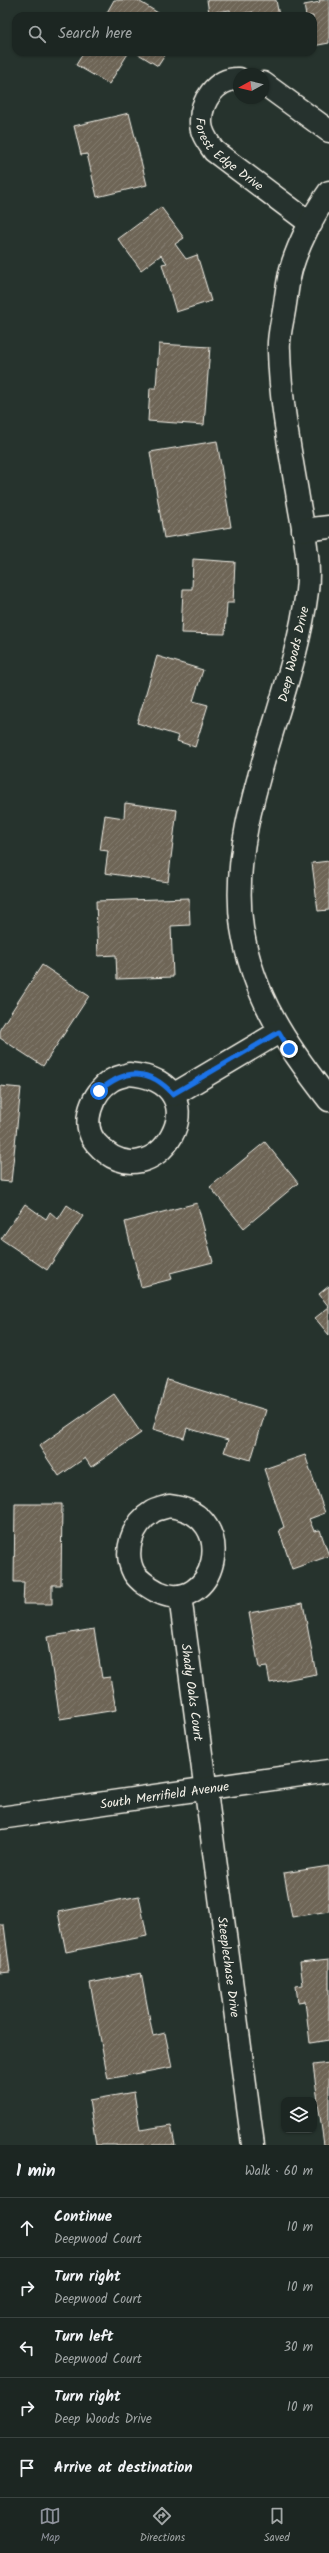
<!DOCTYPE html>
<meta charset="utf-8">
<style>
body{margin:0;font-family:Kalam,sans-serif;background:#252e2a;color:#f1f3f6}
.controls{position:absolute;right:12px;bottom:12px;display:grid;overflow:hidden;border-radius:8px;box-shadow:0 1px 3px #0004}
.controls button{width:36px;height:36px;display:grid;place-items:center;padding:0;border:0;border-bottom:1px solid #3a4340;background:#1c2622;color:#f1f3f6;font:20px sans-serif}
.compass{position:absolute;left:233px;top:68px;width:36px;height:36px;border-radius:50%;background:#1c2622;box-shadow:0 1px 3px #0004;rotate:262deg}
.stop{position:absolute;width:12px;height:12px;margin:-9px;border:3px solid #1a73e8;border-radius:50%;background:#fff}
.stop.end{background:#1a73e8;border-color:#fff;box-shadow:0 1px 4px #0008}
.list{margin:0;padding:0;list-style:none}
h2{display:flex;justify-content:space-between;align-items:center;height:52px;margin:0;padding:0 16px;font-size:17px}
h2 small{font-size:13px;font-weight:400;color:#a0a5a5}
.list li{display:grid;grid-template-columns:26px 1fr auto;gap:12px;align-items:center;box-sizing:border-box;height:60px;padding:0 16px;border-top:1px solid #3a4340}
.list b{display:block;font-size:15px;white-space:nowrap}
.list p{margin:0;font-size:13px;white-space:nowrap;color:#a0a5a5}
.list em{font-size:13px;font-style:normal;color:#a0a5a5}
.icon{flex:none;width:22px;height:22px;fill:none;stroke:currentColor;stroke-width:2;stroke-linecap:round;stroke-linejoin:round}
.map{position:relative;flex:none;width:329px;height:2145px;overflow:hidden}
.search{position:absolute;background:#1c2622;box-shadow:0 1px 3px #0004;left:12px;right:12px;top:12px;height:44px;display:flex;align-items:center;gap:10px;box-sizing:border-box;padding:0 14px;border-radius:12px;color:#a0a5a5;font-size:15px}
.sheet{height:352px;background:#1c2622}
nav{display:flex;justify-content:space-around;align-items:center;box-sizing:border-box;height:56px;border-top:1px solid #3a4340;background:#1c2622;font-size:11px;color:#a0a5a5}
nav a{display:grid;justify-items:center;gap:2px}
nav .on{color:#8c9099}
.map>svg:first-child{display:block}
</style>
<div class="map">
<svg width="329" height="2145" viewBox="0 0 329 2145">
<defs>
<pattern id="building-hatch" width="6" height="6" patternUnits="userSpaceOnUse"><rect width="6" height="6" fill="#6e6557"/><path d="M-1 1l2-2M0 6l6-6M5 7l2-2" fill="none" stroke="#837c6f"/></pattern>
</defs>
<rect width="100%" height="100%" fill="#26332d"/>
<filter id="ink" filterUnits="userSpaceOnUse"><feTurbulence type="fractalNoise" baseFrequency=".025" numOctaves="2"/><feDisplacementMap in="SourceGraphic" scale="8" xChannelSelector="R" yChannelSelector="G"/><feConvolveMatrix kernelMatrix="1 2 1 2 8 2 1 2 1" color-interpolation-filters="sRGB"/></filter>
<g filter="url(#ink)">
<path fill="url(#building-hatch)" stroke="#f4f1e8" d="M114 0H137L163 16H105Z
M207 0H276L279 16H253V12L231 15 230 10 209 13Z
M319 0H329V43L313 46V16H306L304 5 320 2Z
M84 52H129L109 84 76 65Z
M135 52H167L158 66Z
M129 113 147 185 97 197 87 154 81 155 74 126Z
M161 207 184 238 175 244 186 259 197 255 211 301 176 312 162 264 167 263 161 255 141 270 118 239Z
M159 344 210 347 204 425 148 421 150 388H156Z
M217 441 231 527 164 538 150 452Z
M193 559 235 562 233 603H227L225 634 181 633 183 589H192Z
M157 656 203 670 193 701 208 705 195 747 177 741 179 736 137 723Z
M125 803 177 810 168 882 105 873 108 851 100 850 105 815 124 818Z
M329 861V910L318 911 312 863Z
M189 898 190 925 171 926 173 977 117 979 116 955 98 956 96 901Z
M42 965 89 996 43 1066 0 1038V1029Z
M0 1086 21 1088 11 1182 0 1181Z
M265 1142 298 1183 244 1228 210 1187Z
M197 1203 213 1262 170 1273 172 1279 141 1287 125 1222Z
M25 1204 46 1219 50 1212 58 1219 67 1205 83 1216 47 1270 1 1239Z
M329 1286V1335L315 1318 329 1307 319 1294Z
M167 1380 266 1410 251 1460 224 1452 228 1440 187 1428 184 1438 153 1429Z
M114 1394 141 1433 91 1467 85 1458 59 1476 39 1446Z
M305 1455 325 1513 309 1519 314 1531 320 1530 329 1556 292 1569 279 1530 284 1527 264 1469Z
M15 1504H62L61 1585H52V1604H23L24 1582H14Z
M303 1603 316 1674 270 1683 267 1667 259 1668 249 1613Z
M94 1629 102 1678 110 1677 116 1710 60 1719 47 1637Z
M329 1866V1911L292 1917 284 1873Z
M139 1896 147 1936 66 1952 58 1912Z
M0 1925H4L10 1972 0 1973Z
M329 1959V2040L310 2043 305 2001 298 2002 296 1986 303 1985 300 1962Z
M141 1973 153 2036 165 2033 172 2067 108 2079 90 1983Z
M329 2063V2145H324L313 2065Z
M134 2092 140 2130 171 2125 175 2145H96L89 2100Z"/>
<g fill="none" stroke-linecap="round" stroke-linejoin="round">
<g stroke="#f4f1e8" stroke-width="25">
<g id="minor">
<path id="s1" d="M239 79C216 78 200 102 201 123 201 134 208 142 214 151L311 224"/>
<path d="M263 83 329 131"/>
<path d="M329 192C314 213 298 245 291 269 287 284 286 301 283 316 281 327 278 339 279 350 280 398 289 445 297 492 302 525 311 558 307 591 294 700 226 820 242 928 253 997 287 1046 329 1100"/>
<path d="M303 530 329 527"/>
<path d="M129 1074C229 1082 153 1209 96 1143 79 1124 93 1091 112 1080 117 1077 124 1076 129 1074Z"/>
<path d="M173 1095 279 1032"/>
<path d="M169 1506C244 1514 213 1618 158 1592 149 1587 140 1582 134 1573 123 1552 132 1524 152 1512 156 1509 164 1508 169 1506Z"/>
<path id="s2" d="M180 1596 253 2145"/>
<path id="s3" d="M0 1818 329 1771"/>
</g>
</g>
<use href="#minor" stroke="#26332d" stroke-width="22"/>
</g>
</g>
<g fill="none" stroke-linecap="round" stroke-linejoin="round" filter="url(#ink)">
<path stroke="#1a73e8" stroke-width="5" d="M99 1091C126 1068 149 1068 173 1094L279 1032 289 1049"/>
</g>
<g text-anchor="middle" stroke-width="3.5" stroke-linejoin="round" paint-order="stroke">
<g font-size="13" fill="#f4f1e8" stroke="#26332d">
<text dy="5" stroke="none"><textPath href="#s1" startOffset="108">Forest Edge Drive</textPath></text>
<text transform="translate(293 654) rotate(-77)" y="5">Deep Woods Drive</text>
<text dy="5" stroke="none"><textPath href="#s2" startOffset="97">Shady Oaks Court</textPath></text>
<text dy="5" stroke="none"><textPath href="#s3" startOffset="166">South Merrifield Avenue</textPath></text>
<text dy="5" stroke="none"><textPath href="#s2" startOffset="374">Steeplechase Drive</textPath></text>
</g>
</g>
</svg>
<div class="controls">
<button><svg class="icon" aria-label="layers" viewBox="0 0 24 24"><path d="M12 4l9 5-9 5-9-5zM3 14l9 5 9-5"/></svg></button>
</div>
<svg class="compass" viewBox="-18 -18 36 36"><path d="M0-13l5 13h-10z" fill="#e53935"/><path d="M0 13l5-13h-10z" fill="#a0a5a5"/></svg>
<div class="stop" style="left:99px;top:1091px"></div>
<div class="stop end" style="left:289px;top:1049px"></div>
<div class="search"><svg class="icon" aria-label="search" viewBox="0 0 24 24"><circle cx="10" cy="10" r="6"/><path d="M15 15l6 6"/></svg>Search here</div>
</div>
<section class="sheet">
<h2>1 min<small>Walk · 60 m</small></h2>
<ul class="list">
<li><svg class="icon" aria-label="ahead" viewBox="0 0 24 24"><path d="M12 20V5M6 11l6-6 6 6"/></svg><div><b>Continue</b><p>Deepwood Court</p></div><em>10 m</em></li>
<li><svg class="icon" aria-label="right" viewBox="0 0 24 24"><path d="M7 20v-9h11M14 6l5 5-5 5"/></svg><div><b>Turn right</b><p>Deepwood Court</p></div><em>10 m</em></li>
<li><svg class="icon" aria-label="left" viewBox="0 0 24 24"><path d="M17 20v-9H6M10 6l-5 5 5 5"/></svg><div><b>Turn left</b><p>Deepwood Court</p></div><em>30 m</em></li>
<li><svg class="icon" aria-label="right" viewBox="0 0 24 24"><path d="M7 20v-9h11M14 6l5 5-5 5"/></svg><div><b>Turn right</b><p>Deep Woods Drive</p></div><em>10 m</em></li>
<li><svg class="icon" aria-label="arrive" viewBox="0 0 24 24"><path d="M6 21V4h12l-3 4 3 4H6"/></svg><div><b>Arrive at destination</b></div></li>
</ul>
</section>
<nav>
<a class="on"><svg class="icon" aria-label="map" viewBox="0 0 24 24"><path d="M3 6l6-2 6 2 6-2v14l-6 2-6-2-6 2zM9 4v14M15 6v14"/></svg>Map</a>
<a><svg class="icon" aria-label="directions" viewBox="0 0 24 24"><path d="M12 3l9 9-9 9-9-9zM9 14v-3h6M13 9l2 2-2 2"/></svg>Directions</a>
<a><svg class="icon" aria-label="saved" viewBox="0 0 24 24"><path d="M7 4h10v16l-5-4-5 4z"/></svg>Saved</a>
</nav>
